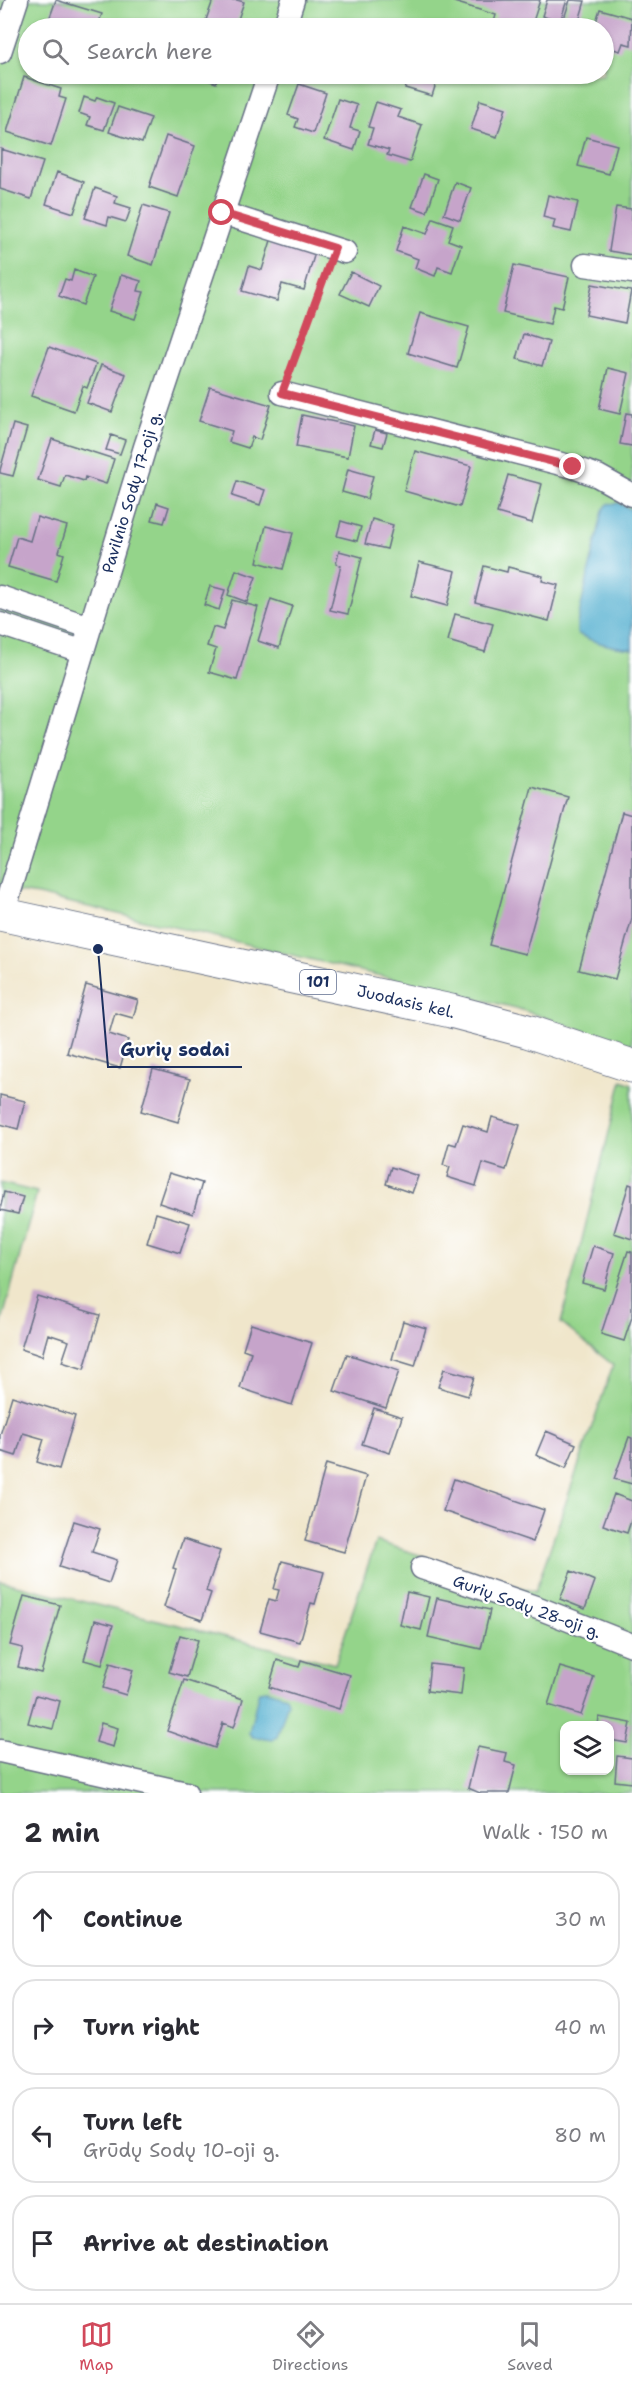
<!DOCTYPE html>
<meta charset="utf-8">
<style>
body{margin:0;font-family:"Shantell Sans",sans-serif;background:#f2f2f3;color:#2b2b33}
.controls{position:absolute;right:18px;bottom:18px;display:grid;overflow:hidden;border-radius:12px;box-shadow:0 2px 4px #0004}
.controls button{width:54px;height:54px;display:grid;place-items:center;padding:0;border:0;border-bottom:2px solid #e1e1e2;background:#fff;color:#2b2b33;font:30px sans-serif}
.stop{position:absolute;width:18px;height:18px;margin:-14px;border:4px solid #d1495b;border-radius:50%;background:#fff}
.stop.end{background:#d1495b;border-color:#fff;box-shadow:0 2px 6px #0008}
.list{margin:0;padding:0;list-style:none}
h2{display:flex;justify-content:space-between;align-items:center;height:78px;margin:0;padding:0 24px;font-size:26px}
h2 small{font-size:20px;font-weight:400;color:#7c7c81}
.list li{display:grid;grid-template-columns:39px 1fr auto;gap:18px;align-items:center;box-sizing:border-box;height:96px;margin:0 12px 12px;padding:0 12px;border:2px solid #e1e1e2;border-radius:24px}
.list b{display:block;font-size:22px;white-space:nowrap}
.list p{margin:0;font-size:20px;white-space:nowrap;color:#7c7c81}
.list em{font-size:20px;font-style:normal;color:#7c7c81}
.icon{flex:none;width:33px;height:33px;fill:none;stroke:currentColor;stroke-width:2;stroke-linecap:round;stroke-linejoin:round}
.map{position:relative;flex:none;width:632px;height:1793px;overflow:hidden}
.search{position:absolute;background:#fff;box-shadow:0 2px 4px #0004;left:18px;right:18px;top:18px;height:66px;display:flex;align-items:center;gap:15px;box-sizing:border-box;padding:0 21px;border-radius:33px;color:#7c7c81;font-size:22px}
.sheet{height:510px;background:#fff}
nav{display:flex;justify-content:space-around;align-items:center;box-sizing:border-box;height:84px;border-top:2px solid #e1e1e2;background:#fff;font-size:16px;color:#7c7c81}
nav a{display:grid;justify-items:center;gap:3px}
nav .on{color:#d1495b}
.map>svg:first-child{display:block}
</style>
<div class="map">
<svg width="632" height="1793" viewBox="0 0 632 1793">
<rect width="100%" height="100%" fill="#fff"/>
<filter id="ink" filterUnits="userSpaceOnUse"><feTurbulence type="fractalNoise" baseFrequency=".0167" numOctaves="2"/><feDisplacementMap in="SourceGraphic" scale="12" xChannelSelector="R" yChannelSelector="G"/><feConvolveMatrix kernelMatrix="1 2 1 2 8 2 1 2 1" color-interpolation-filters="sRGB"/></filter>
<filter id="wash" filterUnits="userSpaceOnUse"><feTurbulence type="fractalNoise" baseFrequency=".008" numOctaves="4" result="noise"/><feDisplacementMap in="SourceGraphic" scale="24" xChannelSelector="R" yChannelSelector="G"/><feGaussianBlur stdDeviation="1.35" result="paint"/><feColorMatrix in="noise" values="0 0 0 0 0 0 0 0 0 0 0 0 0 0 0 0 0 1.4 0 .05"/><feComposite in="paint" operator="in"/></filter>
<g filter="url(#wash)">
<rect width="100%" height="100%" fill="#f0e6cb"/>
<path fill="#94d48a" stroke="#588274" stroke-width="1.5" fill-rule="evenodd" d="M0 0H632V1047L516 1008 38 895 0 889ZM28 28H604V74H28Z
M622 1080 632 1084V1793H0V1581L335 1664 376 1541 535 1592 613 1365 561 1323ZM564 1726H610V1770H564Z
M0 1183 37 1192 0 1329Z"/>
<path fill="#51aecf" stroke="#366e96" stroke-width="1.5" d="M618 503 632 510V649C613 647 593 643 577 633V624L603 510 608 504Z
M267 1690 286 1696 288 1702 277 1737 272 1740 252 1737 249 1733 259 1691Z"/>
<g id="blocks">
<path fill="#c6a4ca" d="M56 0 102 14 97 28H46Z
M213 0H237L244 2 235 28 206 20Z
M455 0H540L531 28H501L493 26 496 15 454 2Z
M547 0H567L560 22 542 16Z
M570 0 585 1 577 28H561Z
M600 9 632 18 631 45 623 43 620 51 604 46V28H594Z
M190 74H218L216 83Z
M410 74H439L432 96 405 88Z
M24 77 61 89 59 97 66 99 51 146 7 132Z
M299 84 326 93 313 133 295 127 298 119 288 115Z
M84 97 95 101 97 97 114 103 104 130 87 125 90 117 79 113Z
M338 99 357 105 350 128 360 131 354 150 324 140Z
M480 100 506 108 497 137 471 129Z
M376 102 401 110 398 117 422 125 410 162 387 155 389 150 368 144 373 128 368 127Z
M118 107 151 118 142 143 109 132Z
M166 136 195 146 178 197 149 187Z
M586 137 617 145 609 174 578 166Z
M1 149 43 162 31 199 0 189Z
M57 172 84 182 74 213 46 204Z
M424 174 438 179 427 212 412 207Z
M455 182 471 188 460 220 444 214Z
M95 188 117 196 115 203 131 208 126 222 109 217 107 225 85 218Z
M548 195 578 202 571 232 553 228 555 220 543 217Z
M143 205 169 213 153 265 127 256Z
M616 207 632 209V255L609 251Z
M433 218 453 225 448 240 461 245 452 272 438 267 435 276 415 268 418 259 396 251 404 226 427 234Z
M272 237 316 249 304 290 282 284 277 301 242 291 249 266 262 270Z
M514 265 569 277 562 308 554 306 550 324 503 313Z
M74 270 93 277 83 305 59 296 65 279 71 281Z
M351 272 379 286 369 307 340 294Z
M121 275 141 281 138 291 144 292 135 319 109 311Z
M592 284 631 291 625 323 586 315Z
M420 313 469 327 457 368 408 353Z
M524 334 549 342 542 366 517 359Z
M49 347 96 364 87 388 83 386 74 411 31 396Z
M101 365 126 374 112 412 87 403Z
M608 368 629 373 620 414 599 409Z
M210 387 271 405 260 440 252 437 248 448 229 442 232 431 199 421Z
M626 413 632 414V446L620 444Z
M302 415 354 426 348 457 296 447Z
M13 424 27 428 13 476 0 473V470Z
M375 430 387 433 383 447 371 444Z
M111 435 125 440 120 454 106 450Z
M52 439 114 459 106 484 85 477 84 481 65 475 61 487 38 480Z
M415 451 471 466 460 507 404 491Z
M348 469 373 476 367 499 342 492Z
M508 475 542 484 532 523 497 513Z
M237 481 265 490 260 505 232 496Z
M157 503 169 507 164 523 152 520Z
M37 517 67 526 59 552 64 554 56 581 8 567 17 537 30 541Z
M372 519 393 525 387 549 365 544Z
M341 521 361 527 357 541 337 536Z
M266 526 293 533 283 569 257 562Z
M339 551 362 557 348 614 330 610 341 565 336 564Z
M419 562 456 571 447 606 411 596Z
M484 566 507 572 508 567 543 576 542 581 558 585 549 621 475 602Z
M236 570 256 577 247 602 228 595Z
M210 586 225 590 219 610 204 605Z
M271 599 292 606 279 648 258 641Z
M232 600 258 607 237 680 209 672 216 649 207 646 213 627 223 630Z
M455 614 493 624 485 652 448 641Z
M532 787 568 797 525 954 489 945Z
M622 812 632 815V918L615 979 579 970Z
M86 985 138 1000 133 1018 115 1013 109 1034 128 1040 120 1068 67 1053Z
M153 1069 190 1079 178 1122 141 1111Z
M0 1095 25 1101 18 1129 0 1124Z
M492 1117 520 1125 506 1170 483 1163 476 1186 447 1177 450 1167 443 1165 449 1143 456 1145 463 1124 488 1132Z
M391 1167 418 1176 412 1193 386 1184Z
M169 1173 202 1183 193 1214 159 1203Z
M629 1184 632 1185V1239L614 1233Z
M4 1192 23 1197 18 1214 0 1210Z
M156 1213 190 1223 180 1253 147 1243Z
M593 1246 614 1253 604 1289 582 1283Z
M628 1251 632 1252V1317L624 1341 601 1334Z
M37 1296 100 1315 84 1369 62 1362 69 1341 48 1334 42 1356 21 1349Z
M403 1321 426 1328 415 1366 392 1359Z
M251 1324 312 1343 292 1405 240 1388 251 1352 243 1349Z
M347 1354 399 1371 386 1408 334 1391Z
M444 1369 474 1377 468 1396 438 1387Z
M12 1396 75 1416 59 1469 37 1462 44 1439 23 1433 16 1456 0 1451V1435Z
M374 1408 402 1417 390 1453 362 1444Z
M546 1431 576 1444 566 1468 536 1455Z
M629 1437 632 1438V1484L614 1479Z
M326 1464 366 1476 344 1552 305 1541Z
M454 1479 544 1510 533 1542 443 1511Z
M614 1494 632 1501V1518L627 1533 603 1525Z
M74 1521 100 1529 92 1552 117 1560 109 1583 59 1567Z
M183 1539 220 1551 206 1591 211 1593 202 1620 164 1607 176 1569 173 1568Z
M282 1561 324 1572 315 1604 311 1603 300 1642 260 1631 269 1599 276 1601 279 1590 274 1589Z
M571 1571 595 1581 585 1609 560 1599Z
M407 1592 429 1597 421 1630 400 1625Z
M24 1596 60 1605 41 1673 18 1667 23 1648 10 1645Z
M437 1598 490 1610 481 1649 428 1637Z
M95 1620 113 1625 102 1665 84 1660Z
M180 1635 198 1640 187 1677 169 1672Z
M277 1660 299 1667 301 1660 350 1675 339 1709 269 1687Z
M110 1663 133 1670 126 1695 103 1688Z
M430 1664 464 1668 461 1695 427 1691Z
M560 1667 594 1677 581 1715 548 1705Z
M184 1680 243 1699 234 1727 223 1723 215 1748 167 1731Z
M36 1695 60 1701 53 1729 28 1723Z
M599 1717 631 1723 627 1743 610 1740V1726H598Z
M101 1723 118 1728 113 1747 96 1742Z
M478 1747 507 1753 505 1762 516 1765 509 1793H480L468 1788Z
M617 1756 632 1758V1783L615 1781Z"/>
</g>
</g>
<g filter="url(#ink)">
<use href="#blocks" fill-opacity="0" stroke="#666f84" stroke-width="1.5"/>
<g fill="none" stroke-linecap="round" stroke-linejoin="round">
<g stroke="#666f84" stroke-width="25">
<path id="minor" d="M284 28 293 0
M0 52 17 0
M222 213 345 252
M585 265 632 272
M282 393 573 467 598 476 632 495
M0 597 89 627
M0 624 81 651
M3 914 145 447 269 74
M422 1568 541 1609 632 1645
M0 1751 186 1793"/>
</g>
<g stroke="#666f84" stroke-width="35">
<path id="primary" d="M0 914 451 1011 527 1031 632 1066"/>
</g>
<path stroke="#666f84" stroke-width="4" stroke-dasharray="1.5 4.5" stroke-linecap="butt" d="M290 371 326 271"/>
<use href="#minor" stroke="#fff" stroke-width="22"/>
<use href="#primary" stroke="#fff" stroke-width="33"/>
</g>
</g>
<g fill="none" stroke-linecap="round" stroke-linejoin="round" filter="url(#ink)">
<path stroke="#d1495b" stroke-width="8" d="M222 213 335 248 282 393 573 467"/>
</g>
<g text-anchor="middle" stroke-width="4.5" stroke-linejoin="round" paint-order="stroke">
<rect fill="#fff" stroke="#5f6d8e" stroke-width="1.5" x="300" y="970" width="36" height="24" rx="4.5"/>
<g font-size="15" font-weight="bold" fill="#1b2f5e">
<text x="318" y="987">101</text>
</g>
<g font-size="16" fill="#1b2f5e" stroke="#fff">
<text transform="translate(131 492) rotate(-73)" y="6">Pavilnio Sodų 17-oji g.</text>
<text transform="translate(406 1001) rotate(13)" y="6">Juodasis kel.</text>
<text transform="translate(527 1606) rotate(20)" y="6">Gurių Sodų 28-oji g.</text>
</g>
</g>
<path fill="none" stroke="#1b2f5e" stroke-width="2" d="M98 949L108 1067H242"/>
<circle fill="#1b2f5e" stroke="#fff" stroke-width="2" cx="98" cy="949" r="6"/>
<g font-size="18" text-anchor="middle" font-weight="bold" fill="#1b2f5e" stroke="#fff" stroke-width="4.5" stroke-linejoin="round" paint-order="stroke">
<text x="175" y="1056">Gurių sodai</text>
</g>
</svg>
<div class="controls">
<button><svg class="icon" aria-label="layers" viewBox="0 0 24 24"><path d="M12 4l9 5-9 5-9-5zM3 14l9 5 9-5"/></svg></button>
</div>
<div class="stop" style="left:222px;top:213px"></div>
<div class="stop end" style="left:573px;top:467px"></div>
<div class="search"><svg class="icon" aria-label="search" viewBox="0 0 24 24"><circle cx="10" cy="10" r="6"/><path d="M15 15l6 6"/></svg>Search here</div>
</div>
<section class="sheet">
<h2>2 min<small>Walk · 150 m</small></h2>
<ul class="list">
<li><svg class="icon" aria-label="ahead" viewBox="0 0 24 24"><path d="M12 20V5M6 11l6-6 6 6"/></svg><div><b>Continue</b></div><em>30 m</em></li>
<li><svg class="icon" aria-label="right" viewBox="0 0 24 24"><path d="M7 20v-9h11M14 6l5 5-5 5"/></svg><div><b>Turn right</b></div><em>40 m</em></li>
<li><svg class="icon" aria-label="left" viewBox="0 0 24 24"><path d="M17 20v-9H6M10 6l-5 5 5 5"/></svg><div><b>Turn left</b><p>Grūdų Sodų 10-oji g.</p></div><em>80 m</em></li>
<li><svg class="icon" aria-label="arrive" viewBox="0 0 24 24"><path d="M6 21V4h12l-3 4 3 4H6"/></svg><div><b>Arrive at destination</b></div></li>
</ul>
</section>
<nav>
<a class="on"><svg class="icon" aria-label="map" viewBox="0 0 24 24"><path d="M3 6l6-2 6 2 6-2v14l-6 2-6-2-6 2zM9 4v14M15 6v14"/></svg>Map</a>
<a><svg class="icon" aria-label="directions" viewBox="0 0 24 24"><path d="M12 3l9 9-9 9-9-9zM9 14v-3h6M13 9l2 2-2 2"/></svg>Directions</a>
<a><svg class="icon" aria-label="saved" viewBox="0 0 24 24"><path d="M7 4h10v16l-5-4-5 4z"/></svg>Saved</a>
</nav>
